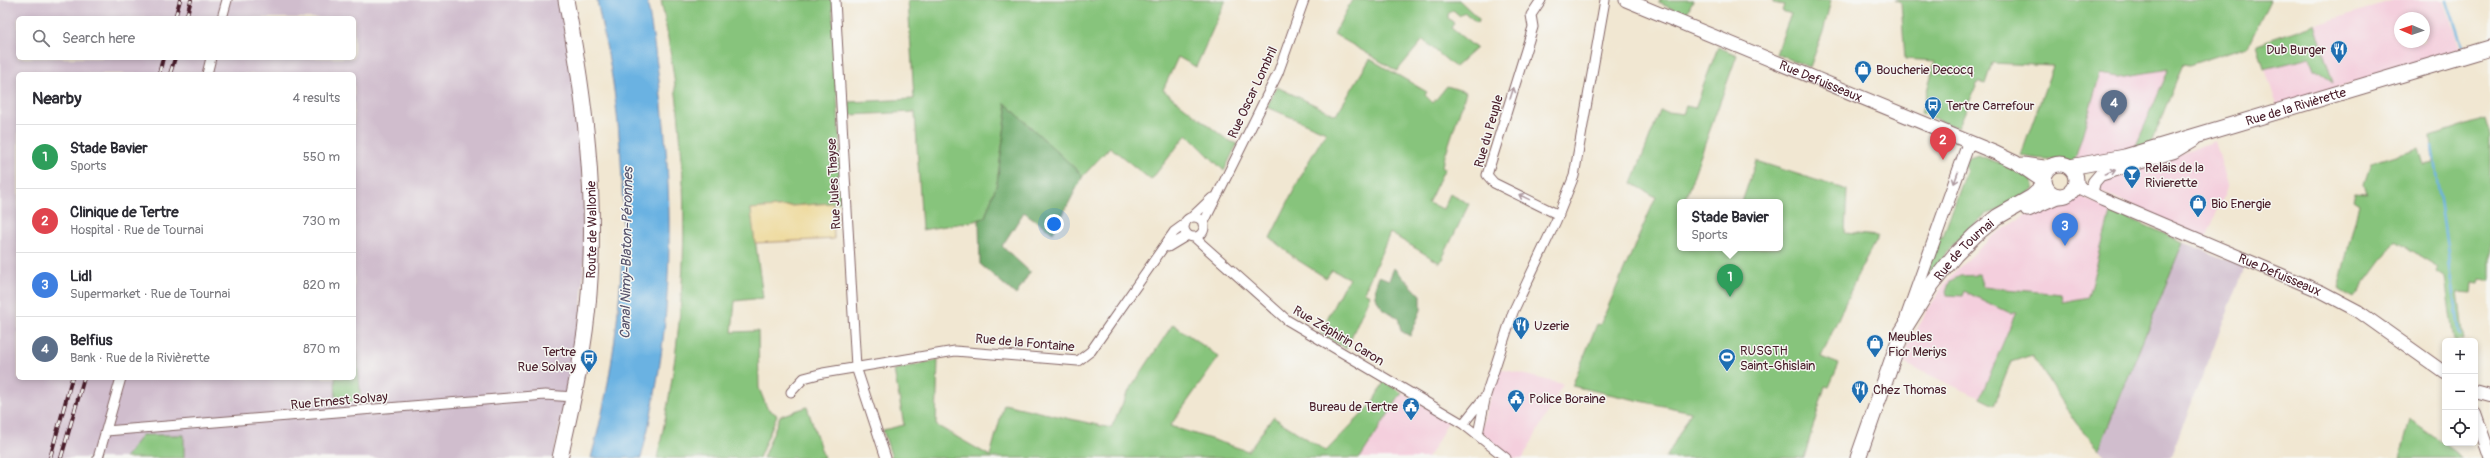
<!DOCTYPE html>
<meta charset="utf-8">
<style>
body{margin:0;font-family:Pangolin,sans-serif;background:#f2f2f3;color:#2b2b33}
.controls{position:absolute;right:12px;bottom:12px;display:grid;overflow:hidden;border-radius:6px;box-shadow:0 2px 6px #0003}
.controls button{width:36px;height:36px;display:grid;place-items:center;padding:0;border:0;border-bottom:1px solid #e1e1e2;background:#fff;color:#2b2b33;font:20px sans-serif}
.compass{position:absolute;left:2394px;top:12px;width:36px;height:36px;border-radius:50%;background:#fff;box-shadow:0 2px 6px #0003;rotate:272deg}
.you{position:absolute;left:1054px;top:224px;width:14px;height:14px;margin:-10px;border:3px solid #fff;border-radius:50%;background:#1a73e8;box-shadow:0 0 0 6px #1a73e833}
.badge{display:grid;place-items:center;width:26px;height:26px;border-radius:50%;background:#1f6fb2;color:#fff;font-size:13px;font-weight:700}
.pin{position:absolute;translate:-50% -33px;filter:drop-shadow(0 1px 2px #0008)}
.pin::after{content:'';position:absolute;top:21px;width:14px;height:12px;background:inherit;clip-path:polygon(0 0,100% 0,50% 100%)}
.popup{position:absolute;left:1677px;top:199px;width:106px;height:52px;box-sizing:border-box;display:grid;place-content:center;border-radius:6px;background:#fff;filter:drop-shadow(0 1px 3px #0005);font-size:13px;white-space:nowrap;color:#7c7c81}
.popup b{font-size:15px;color:#2b2b33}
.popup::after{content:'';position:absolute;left:50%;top:100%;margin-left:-8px;border:8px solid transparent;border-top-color:#fff}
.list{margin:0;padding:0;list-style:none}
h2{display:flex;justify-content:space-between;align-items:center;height:52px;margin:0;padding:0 16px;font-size:17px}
h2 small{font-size:13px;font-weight:400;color:#7c7c81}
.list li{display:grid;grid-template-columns:26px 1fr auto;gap:12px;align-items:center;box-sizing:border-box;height:64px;padding:0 16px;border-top:1px solid #e1e1e2}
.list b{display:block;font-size:15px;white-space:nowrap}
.list p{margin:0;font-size:13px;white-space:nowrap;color:#7c7c81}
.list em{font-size:13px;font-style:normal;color:#7c7c81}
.icon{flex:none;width:22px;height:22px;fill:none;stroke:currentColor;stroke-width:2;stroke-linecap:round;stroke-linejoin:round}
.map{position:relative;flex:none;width:2490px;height:458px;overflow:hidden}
.search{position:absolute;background:#fff;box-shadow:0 2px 6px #0003;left:16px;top:16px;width:340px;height:44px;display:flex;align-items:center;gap:10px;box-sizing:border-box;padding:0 14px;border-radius:6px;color:#7c7c81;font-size:15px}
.panel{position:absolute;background:#fff;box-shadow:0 2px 6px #0003;left:16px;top:72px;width:340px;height:308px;border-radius:6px}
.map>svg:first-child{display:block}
</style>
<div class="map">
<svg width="2490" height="458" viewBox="0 0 2490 458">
<rect width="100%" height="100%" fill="#f6f6f2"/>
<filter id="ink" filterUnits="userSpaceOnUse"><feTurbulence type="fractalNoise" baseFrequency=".025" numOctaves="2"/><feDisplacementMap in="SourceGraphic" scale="8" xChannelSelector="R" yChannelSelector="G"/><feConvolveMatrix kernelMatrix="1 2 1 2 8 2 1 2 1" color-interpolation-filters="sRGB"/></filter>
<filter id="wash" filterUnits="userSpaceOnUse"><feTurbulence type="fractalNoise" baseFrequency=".012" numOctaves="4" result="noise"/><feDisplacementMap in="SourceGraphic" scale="16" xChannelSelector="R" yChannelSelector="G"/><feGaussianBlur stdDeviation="0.9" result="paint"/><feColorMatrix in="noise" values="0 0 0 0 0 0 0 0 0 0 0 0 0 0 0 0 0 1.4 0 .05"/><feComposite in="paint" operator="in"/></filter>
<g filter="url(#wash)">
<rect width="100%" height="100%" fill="#f1e7d2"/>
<path fill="#f4cfdd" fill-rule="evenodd" d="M2393 0H2444L2460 50 2277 106 2257 44ZM2400 18H2424V42H2400Z
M2169 68 2135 148 2072 161 2100 74 2121 77Z
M2215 141 2228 185 2206 238 2101 192 2100 184 2103 180Z
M2072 196 2086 199 2111 210 2088 297 2016 312 1980 398 1899 361 1929 307 1950 276 1994 235 2043 205Z
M1497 368 1563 384 1523 458H1508L1480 434Z
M1402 393 1449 420 1434 448 1427 458H1360Z"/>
<path fill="#d0bdcd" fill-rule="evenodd" d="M0 0H560L582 131 585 251 581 311 571 376 553 458H0ZM18 18H354V58H18ZM18 74H354V378H18Z
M2183 242 2245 267 2170 458H2107L2099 449Z"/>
<path fill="#87c47b" stroke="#687253" d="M661 0H832L843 202 751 209 763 298 735 301 732 332 758 331 759 388 767 408 777 415 759 458H657C692 303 692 156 661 0Z
M908 0H1226L1196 67 1178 57 1163 90 1226 139 1237 144 1224 171 1187 134 1151 180 1110 147 1083 176 1005 103 1007 111 997 183 985 217 975 221 922 230 915 112 850 115 849 102 914 99Z
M1352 0H1459L1480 20 1477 23 1464 12 1460 16 1453 10 1448 14V18L1454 23 1451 28 1476 48 1455 67 1423 40 1397 71 1334 34Z
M1660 0H1693L1686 15 1659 3Z
M1773 0H1831L1823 32 1810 67 1776 54 1791 14 1782 11 1784 5 1773 3Z
M1895 0H2270L2248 46 2189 65 2183 64 2151 143 2135 148 2169 69 2121 77 2100 74 2074 163C2056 156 2039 162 2021 155L2053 66 1992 63 1985 84 1978 82 1958 128 1921 113 1935 61 1905 59 1901 3Z
M2315 24 2333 83 2314 69 2310 58 2264 69 2257 44Z
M1718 47 1737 55 1684 202H1680V248H1780V202H1742L1756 161 1847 190 1845 233 1878 236 1860 270 1821 357 1839 364 1829 387 1825 386 1804 458H1666L1691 412 1572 386 1597 324 1600 325 1656 197 1632 183 1660 111 1683 114 1686 106 1695 108Z
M1370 59 1427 92 1425 95 1433 103 1447 86 1466 92 1441 168H1445L1428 203 1443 209 1450 194 1469 204 1440 263 1390 233 1364 292 1370 295 1346 349 1320 333 1343 287 1350 279 1332 270 1326 278 1296 259 1270 238 1306 166 1326 132 1267 107 1277 87 1336 115Z
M2485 118 2490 135V280L2480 278 2479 283 2472 282 2471 293 2458 292 2464 341H2454L2445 278 2436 272 2439 267 2396 241 2354 298 2338 289 2359 204 2353 200 2355 193 2367 194 2364 184 2371 163 2418 148 2423 165 2433 163 2431 136Z
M1978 155 2028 174 2033 182 2034 188 2010 207 1986 214 1955 242 1927 281 1924 279 1940 234 1942 239 1967 170 1964 166 1969 158Z
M2111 210 2183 242 2099 449 2076 423 2032 355 2011 362 1994 405 1980 398 2016 312 2011 314 1964 291 1962 296 1947 295 1946 292 1950 281 1960 276 1979 275 1983 287 2062 294 2063 302 2088 297Z
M354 322 361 401 336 403 335 378H354Z
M1173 324 1219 357 1170 426 1248 451 1273 417 1326 451 1371 405 1384 382 1402 393 1360 458H892L883 430 904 425 894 370 938 360 936 425 990 456 1004 404 1111 428 1127 394Z
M807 407 824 458H763L780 416Z
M2410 420 2463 458H2400Z
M142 435H184V458H125Z"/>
<path fill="#6daa6b" stroke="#5c644b" d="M1005 103 1083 176 1053 233 1024 212 1002 246 1030 272 1016 295 980 264 979 220 985 217 997 183 1007 111Z
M1394 268 1421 296V310L1410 336 1401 331 1398 317C1379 310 1370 296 1379 276L1389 280Z"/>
<path fill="#eeda9e" stroke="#9c7c64" d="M833 203 834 239 755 243 751 209Z"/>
<path fill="#6bb2e2" stroke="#5a6886" d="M597 0H647C674 156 681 303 641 458H591C624 338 631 206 613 83 609 55 602 28 597 0Z"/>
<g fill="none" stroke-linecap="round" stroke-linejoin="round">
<path stroke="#6bb2e2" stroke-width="2.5" d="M2447 0 2462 46
M2432 146 2460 335"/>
</g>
</g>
<g filter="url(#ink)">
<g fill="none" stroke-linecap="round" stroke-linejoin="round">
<g stroke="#846565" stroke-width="11">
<path id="minor" d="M835 0 856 367 886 458
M1541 0 1531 15 1533 27 1487 175 1494 183 1559 215
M222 18 227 0
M207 74 211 58
M1192 217 1212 198
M1184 227a10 10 0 1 1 20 0a10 10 0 1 1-20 0Z
M1203 224 1278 73 1304 0
M1194 237 1287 320 1463 424 1506 458
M1168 247 1188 235
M791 392 804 378 823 373 955 351 1078 361 1091 351 1174 232 1185 224
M1463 424 1483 399
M106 431 545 395 574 397
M1478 434 1486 395 1513 312 1556 221 1574 176 1605 0
M98 458 121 378"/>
</g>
<g stroke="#846565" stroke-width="14">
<g id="tertiary">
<path id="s1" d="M2076 183 2082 189 2103 199 2322 292 2358 311 2445 373"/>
<path d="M2094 194 2092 190 2094 182 2100 175 2174 152 2194 140"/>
<path d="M1906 319 1969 142"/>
<path d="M2475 392 2490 396"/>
<path d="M2475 413 2490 456"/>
</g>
</g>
<g stroke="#846565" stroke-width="15">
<g id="secondary">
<path id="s2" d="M1626 0 1996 153 2015 162 2044 182"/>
<path d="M2023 164 2044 167 2053 165"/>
</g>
</g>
<g stroke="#846565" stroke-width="17">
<g id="primary">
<circle cx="2060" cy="180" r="16"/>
<path id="s3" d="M2070 167 2125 157 2490 48"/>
<path d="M2028 209 2057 196"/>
<path id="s4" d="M560 458C572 404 585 350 589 294 597 195 585 98 566 0"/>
<path id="s5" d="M1858 458 1902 332 1932 284 1955 255 1975 235 1997 217 2032 197 2045 185"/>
</g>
</g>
<use href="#minor" stroke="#fff" stroke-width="9"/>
<use href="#tertiary" stroke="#fff" stroke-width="12"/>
<use href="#secondary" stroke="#fff" stroke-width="13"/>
<use href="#primary" stroke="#fff" stroke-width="15"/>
<g stroke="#4a1f2b" stroke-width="4">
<path id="rail" d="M175 18 180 0
M186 18 191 0
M159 74 163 58
M170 74 175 58
M50 458 72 378
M61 458 84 378"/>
</g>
<use href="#rail" stroke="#f6f6f2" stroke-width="2.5" stroke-dasharray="8" stroke-linecap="butt"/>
</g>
<defs><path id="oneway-shaft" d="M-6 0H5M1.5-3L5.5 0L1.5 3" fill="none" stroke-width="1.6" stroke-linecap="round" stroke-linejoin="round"/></defs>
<g stroke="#ae9aa0">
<use href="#oneway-shaft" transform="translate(1512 93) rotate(-72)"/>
<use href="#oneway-shaft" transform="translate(2110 172) rotate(-19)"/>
<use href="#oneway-shaft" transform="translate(1956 178) rotate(110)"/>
<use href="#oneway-shaft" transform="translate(1524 197) rotate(-154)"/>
</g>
</g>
<defs>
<g id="restaurant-pin" transform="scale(0.9)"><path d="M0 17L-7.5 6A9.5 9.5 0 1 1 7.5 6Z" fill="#1f6fb2" stroke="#f6f6f2"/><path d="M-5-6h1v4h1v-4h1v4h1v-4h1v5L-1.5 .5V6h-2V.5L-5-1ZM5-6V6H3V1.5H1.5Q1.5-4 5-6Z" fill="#fff"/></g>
<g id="shop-pin" transform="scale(0.9)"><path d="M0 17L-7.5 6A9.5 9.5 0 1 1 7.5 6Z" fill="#1f6fb2" stroke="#f6f6f2"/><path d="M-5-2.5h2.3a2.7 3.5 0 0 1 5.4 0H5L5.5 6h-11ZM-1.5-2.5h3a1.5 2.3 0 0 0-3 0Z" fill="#fff"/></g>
<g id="bus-pin" transform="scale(0.9)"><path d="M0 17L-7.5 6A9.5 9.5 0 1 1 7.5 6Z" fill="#1f6fb2" stroke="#f6f6f2"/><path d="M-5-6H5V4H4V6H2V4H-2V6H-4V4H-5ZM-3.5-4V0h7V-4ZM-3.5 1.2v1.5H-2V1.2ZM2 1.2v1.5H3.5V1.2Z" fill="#fff"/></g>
<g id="bar-pin" transform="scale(0.9)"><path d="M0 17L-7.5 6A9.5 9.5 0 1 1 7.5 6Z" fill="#1f6fb2" stroke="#f6f6f2"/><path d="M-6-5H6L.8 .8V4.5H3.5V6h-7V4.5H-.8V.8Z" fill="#fff"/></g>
<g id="stadium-pin" transform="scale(0.9)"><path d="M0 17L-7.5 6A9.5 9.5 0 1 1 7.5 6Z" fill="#1f6fb2" stroke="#f6f6f2"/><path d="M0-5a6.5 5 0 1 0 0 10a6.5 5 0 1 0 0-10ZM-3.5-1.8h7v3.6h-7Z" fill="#fff"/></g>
<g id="civic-pin" transform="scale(0.9)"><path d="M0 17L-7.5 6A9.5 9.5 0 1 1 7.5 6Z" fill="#1f6fb2" stroke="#f6f6f2"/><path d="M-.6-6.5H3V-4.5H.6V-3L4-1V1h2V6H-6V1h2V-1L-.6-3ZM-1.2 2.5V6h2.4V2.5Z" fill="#fff"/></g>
</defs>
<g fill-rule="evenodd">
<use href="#restaurant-pin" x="2339" y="49"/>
<use href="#shop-pin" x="1863" y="69"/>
<use href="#bus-pin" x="1933" y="105"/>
<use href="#bar-pin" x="2132" y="174"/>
<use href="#shop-pin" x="2198" y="203"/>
<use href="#restaurant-pin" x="1521" y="325"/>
<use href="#shop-pin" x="1875" y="343"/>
<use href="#stadium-pin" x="1727" y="357"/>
<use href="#bus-pin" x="589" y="358"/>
<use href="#restaurant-pin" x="1860" y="389"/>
<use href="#civic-pin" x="1516" y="398"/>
<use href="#civic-pin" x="1411" y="406"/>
</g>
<g text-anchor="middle" stroke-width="3" stroke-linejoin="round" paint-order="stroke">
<g font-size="13" fill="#4a1f2b" stroke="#f6f6f2" text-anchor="start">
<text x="2326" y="54" text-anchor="end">Dub Burger</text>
<text x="1876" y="74">Boucherie Decocq</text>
<text x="1946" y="110">Tertre Carrefour</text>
<text x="2145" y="172">Relais de la<tspan x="2145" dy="15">Rivierette</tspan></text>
<text x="2211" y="208">Bio Energie</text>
<text x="1534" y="330">Uzerie</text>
<text x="1888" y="341">Meubles<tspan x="1888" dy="15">Fior Meriys</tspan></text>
<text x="1740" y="355">RUSGTH<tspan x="1740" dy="15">Saint-Ghislain</tspan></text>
<text x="576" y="356" text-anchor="end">Tertre<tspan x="576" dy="15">Rue Solvay</tspan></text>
<text x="1873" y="394">Chez Thomas</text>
<text x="1529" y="403">Police Boraine</text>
<text x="1398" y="411" text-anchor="end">Bureau de Tertre</text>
</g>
<g font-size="13" fill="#4a1f2b" stroke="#f6f6f2">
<text dy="5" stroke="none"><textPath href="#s2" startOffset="211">Rue Defuisseaux</textPath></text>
<text transform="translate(1252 92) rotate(-65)" y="5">Rue Oscar Lombril</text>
<text dy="5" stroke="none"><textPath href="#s3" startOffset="234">Rue de la Rivièrette</textPath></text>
<text transform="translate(1488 131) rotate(-74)" y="5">Rue du Peuple</text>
<text transform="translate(833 184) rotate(-93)" y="5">Rue Jules Thayse</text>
<text dy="5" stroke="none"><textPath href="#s4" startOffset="231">Route de Wallonie</textPath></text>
<text dy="5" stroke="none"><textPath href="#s5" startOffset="237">Rue de Tournai</textPath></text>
<text dy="5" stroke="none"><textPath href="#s1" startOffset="224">Rue Defuisseaux</textPath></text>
<text transform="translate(1339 335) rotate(31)" y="5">Rue Zéphirin Caron</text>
<text transform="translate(1025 342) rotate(5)" y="5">Rue de la Fontaine</text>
<text transform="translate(339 400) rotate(-5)" y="5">Rue Ernest Solvay</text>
</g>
<g font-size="14" font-style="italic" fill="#56526b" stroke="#f6f6f2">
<text transform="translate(626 253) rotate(-89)" y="5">Canal Nimy-Blaton-Péronnes</text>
</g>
</g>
</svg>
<div class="controls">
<button>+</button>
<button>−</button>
<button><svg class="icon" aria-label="locate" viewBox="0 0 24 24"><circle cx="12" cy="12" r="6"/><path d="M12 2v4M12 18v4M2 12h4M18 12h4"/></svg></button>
</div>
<svg class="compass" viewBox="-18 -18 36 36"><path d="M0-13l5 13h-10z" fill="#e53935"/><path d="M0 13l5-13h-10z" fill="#7c7c81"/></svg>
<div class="you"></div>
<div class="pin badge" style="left:1730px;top:297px;background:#2e9e5b">1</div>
<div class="popup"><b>Stade Bavier</b>Sports</div>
<div class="pin badge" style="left:1943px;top:160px;background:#e0444e">2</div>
<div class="pin badge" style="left:2065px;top:246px;background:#3f7fe0">3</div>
<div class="pin badge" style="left:2114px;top:123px;background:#5c6f8a">4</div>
<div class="search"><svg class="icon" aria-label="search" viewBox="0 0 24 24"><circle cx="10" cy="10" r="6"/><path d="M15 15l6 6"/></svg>Search here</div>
<section class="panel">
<h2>Nearby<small>4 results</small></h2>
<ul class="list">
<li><span class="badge" style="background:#2e9e5b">1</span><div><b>Stade Bavier</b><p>Sports</p></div><em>550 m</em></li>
<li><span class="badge" style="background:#e0444e">2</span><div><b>Clinique de Tertre</b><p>Hospital · Rue de Tournai</p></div><em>730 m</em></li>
<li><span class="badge" style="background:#3f7fe0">3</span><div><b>Lidl</b><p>Supermarket · Rue de Tournai</p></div><em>820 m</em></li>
<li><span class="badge" style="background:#5c6f8a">4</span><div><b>Belfius</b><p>Bank · Rue de la Rivièrette</p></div><em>870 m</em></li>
</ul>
</section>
</div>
